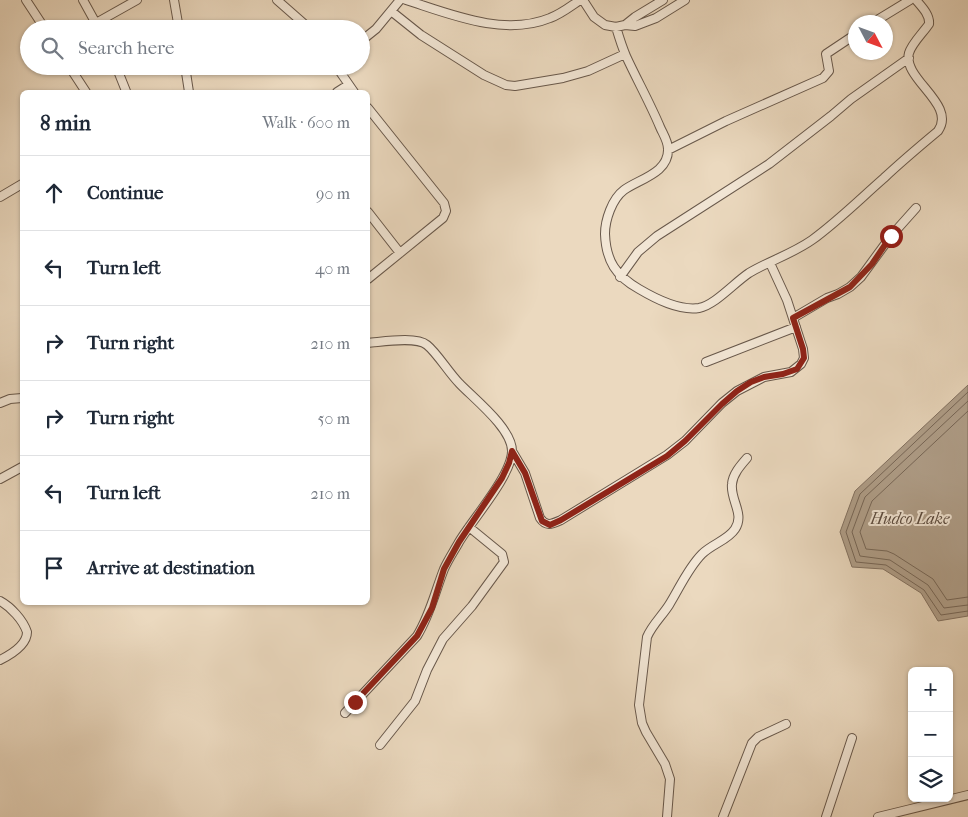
<!DOCTYPE html>
<meta charset="utf-8">
<style>
body{margin:0;font-family:"IM FELL French Canon",serif;background:#f2f2f3;color:#1f2937}
.controls{position:absolute;right:15px;bottom:15px;display:grid;overflow:hidden;border-radius:8px;box-shadow:0 1px 4px #0004}
.controls button{width:45px;height:45px;display:grid;place-items:center;padding:0;border:0;border-bottom:1px solid #e0e1e3;background:#fff;color:#1f2937;font:25px sans-serif}
.compass{position:absolute;left:848px;top:15px;width:45px;height:45px;border-radius:50%;background:#fff;box-shadow:0 1px 4px #0004;rotate:131deg}
.stop{position:absolute;width:15px;height:15px;margin:-11px;border:4px solid #8f2418;border-radius:50%;background:#fff}
.stop.end{background:#8f2418;border-color:#fff;box-shadow:0 1px 5px #0008}
.list{margin:0;padding:0;list-style:none}
h2{display:flex;justify-content:space-between;align-items:center;height:65px;margin:0;padding:0 20px;font-size:21px}
h2 small{font-size:16px;font-weight:400;color:#747a83}
.list li{display:grid;grid-template-columns:32px 1fr auto;gap:15px;align-items:center;box-sizing:border-box;height:75px;padding:0 20px;border-top:1px solid #e0e1e3}
.list b{display:block;font-size:19px;white-space:nowrap}
.list em{font-size:16px;font-style:normal;color:#747a83}
.icon{flex:none;width:28px;height:28px;fill:none;stroke:currentColor;stroke-width:2;stroke-linecap:round;stroke-linejoin:round}
.map{position:relative;flex:none;width:968px;height:817px;overflow:hidden}
.search{position:absolute;background:#fff;box-shadow:0 1px 4px #0004;left:20px;top:20px;width:350px;height:55px;display:flex;align-items:center;gap:12px;box-sizing:border-box;padding:0 18px;border-radius:28px;color:#747a83;font-size:19px}
.panel{position:absolute;background:#fff;box-shadow:0 1px 4px #0004;left:20px;top:90px;width:350px;height:515px;border-radius:8px}
.map>svg:first-child{display:block}
</style>
<div class="map">
<svg width="968" height="817" viewBox="0 0 968 817">
<rect width="100%" height="100%" fill="#ebd9bf"/>
<filter id="stains"><feTurbulence type="fractalNoise" baseFrequency=".004" numOctaves="4"/><feColorMatrix values="0 0 0 0 .2 0 0 0 0 .09 0 0 0 0 .02 0 0 0 .5 -.17"/></filter>
<radialGradient id="worn" r=".72"><stop offset=".6" stop-color="#630" stop-opacity="0"/><stop offset="1" stop-color="#630" stop-opacity=".3"/></radialGradient>
<path fill="#b09f8a" stroke="#827161" d="M968 385V616L938 621 921 593 883 569 852 567 840 532 855 491Z"/>
<g fill="none" stroke-linecap="round" stroke-linejoin="round">
<path stroke="#766657" stroke-width="1" d="M968 392 860 494 846 532 856 562 886 565 924 590 941 615 968 611
M968 401 865 497 852 532 860 556 890 560 928 585 944 608 968 605
M968 411 872 501 860 532 866 549 887 551 894 554 933 579 947 600 968 597"/>
<g stroke="#68584b" stroke-width="10">
<path id="minor" d="M26 0 45 29
M83 0 99 29
M174 0 179 29
M277 0 310 29
M406 0C450 14 504 37 550 18 561 14 571 6 580 0
M583 0 594 17 605 25 616 27 625 25 635 26 656 18 685 0
M391 11 421 35 484 75 506 85 515 86 563 78 588 71 625 54
M874 22 910 0
M96 23 137 0
M625 25 635 17 663 0
M616 27C619 37 622 47 626 56 637 80 650 103 660 127 663 134 668 141 668 149 669 173 639 179 624 190 612 199 605 220 605 234 606 261 616 276 639 289 656 299 679 311 699 308 715 305 734 283 749 273 769 261 792 254 812 240 838 221 860 199 884 178 901 162 920 146 938 131 957 104 902 79 909 53 912 43 923 33 929 24 930 15 922 7 916 0
M361 41 376 29 400 0
M69 66 86 92
M116 66 126 91
M185 66 189 92
M336 66 354 92
M337 92 348 85
M368 108 444 203 446 211 443 218 368 279
M668 150 726 121 823 78 829 71 826 54 856 34
M0 197 22 184
M368 212 400 253
M620 277 638 252 657 236 769 164 831 116 851 99 909 58
M793 318 827 298 838 294 850 287 861 277 891 236 916 208
M706 362 796 327
M0 403 10 399 22 398
M512 451 525 473 540 518C546 527 552 524 561 520L667 455 685 441 722 403 737 391 764 377 791 372 801 364 804 358 803 349 787 300 770 263
M0 479 22 467
M0 601C11 607 23 620 27 632 27 645 10 655 0 660
M345 713 417 636C430 615 435 592 444 569 448 560 454 551 459 542 472 520 512 475 512 451 512 428 473 398 459 383 449 373 437 353 427 345 416 336 382 342 368 343
M380 745 415 701 427 670 443 639 472 606 504 562 502 554 469 527
M667 817 670 779 665 764 646 732 642 723 639 705 647 637C652 625 662 616 669 605 679 589 688 568 702 554 712 544 728 540 735 529 745 514 730 500 732 484 733 474 740 466 747 458
M723 817 752 743 758 737 786 724
M826 817 852 738
M878 817 968 795"/>
</g>
<use href="#minor" stroke="#f2e6d5" stroke-width="8"/>
</g>
<g fill="none" stroke-linecap="round" stroke-linejoin="round">
<path stroke="#8f2418" stroke-width="6" d="M355 702 417 636 432 608 444 569 459 542 502 478 509 463 512 451 525 473 542 521 550 525 561 520 667 456 685 441 722 404 737 391 751 382 764 377 783 374 797 369 804 358 803 349 793 318 850 287 872 264 891 236"/>
</g>
<g text-anchor="middle" stroke-width="4" stroke-linejoin="round" paint-order="stroke">
<g font-size="16" font-style="italic" fill="#5a4a3e" stroke="#f2e6d5">
<text x="910" y="524">Hudco Lake</text>
</g>
</g>
<rect width="100%" height="100%" filter="url(#stains)"/>
<rect width="100%" height="100%" fill="url(#worn)"/>
</svg>
<div class="controls">
<button>+</button>
<button>−</button>
<button><svg class="icon" aria-label="layers" viewBox="0 0 24 24"><path d="M12 4l9 5-9 5-9-5zM3 14l9 5 9-5"/></svg></button>
</div>
<svg class="compass" viewBox="-18 -18 36 36"><path d="M0-13l5 13h-10z" fill="#e53935"/><path d="M0 13l5-13h-10z" fill="#747a83"/></svg>
<div class="stop" style="left:891px;top:236px"></div>
<div class="stop end" style="left:355px;top:702px"></div>
<div class="search"><svg class="icon" aria-label="search" viewBox="0 0 24 24"><circle cx="10" cy="10" r="6"/><path d="M15 15l6 6"/></svg>Search here</div>
<section class="panel">
<h2>8 min<small>Walk · 600 m</small></h2>
<ul class="list">
<li><svg class="icon" aria-label="ahead" viewBox="0 0 24 24"><path d="M12 20V5M6 11l6-6 6 6"/></svg><div><b>Continue</b></div><em>90 m</em></li>
<li><svg class="icon" aria-label="left" viewBox="0 0 24 24"><path d="M17 20v-9H6M10 6l-5 5 5 5"/></svg><div><b>Turn left</b></div><em>40 m</em></li>
<li><svg class="icon" aria-label="right" viewBox="0 0 24 24"><path d="M7 20v-9h11M14 6l5 5-5 5"/></svg><div><b>Turn right</b></div><em>210 m</em></li>
<li><svg class="icon" aria-label="right" viewBox="0 0 24 24"><path d="M7 20v-9h11M14 6l5 5-5 5"/></svg><div><b>Turn right</b></div><em>50 m</em></li>
<li><svg class="icon" aria-label="left" viewBox="0 0 24 24"><path d="M17 20v-9H6M10 6l-5 5 5 5"/></svg><div><b>Turn left</b></div><em>210 m</em></li>
<li><svg class="icon" aria-label="arrive" viewBox="0 0 24 24"><path d="M6 21V4h12l-3 4 3 4H6"/></svg><div><b>Arrive at destination</b></div></li>
</ul>
</section>
</div>
